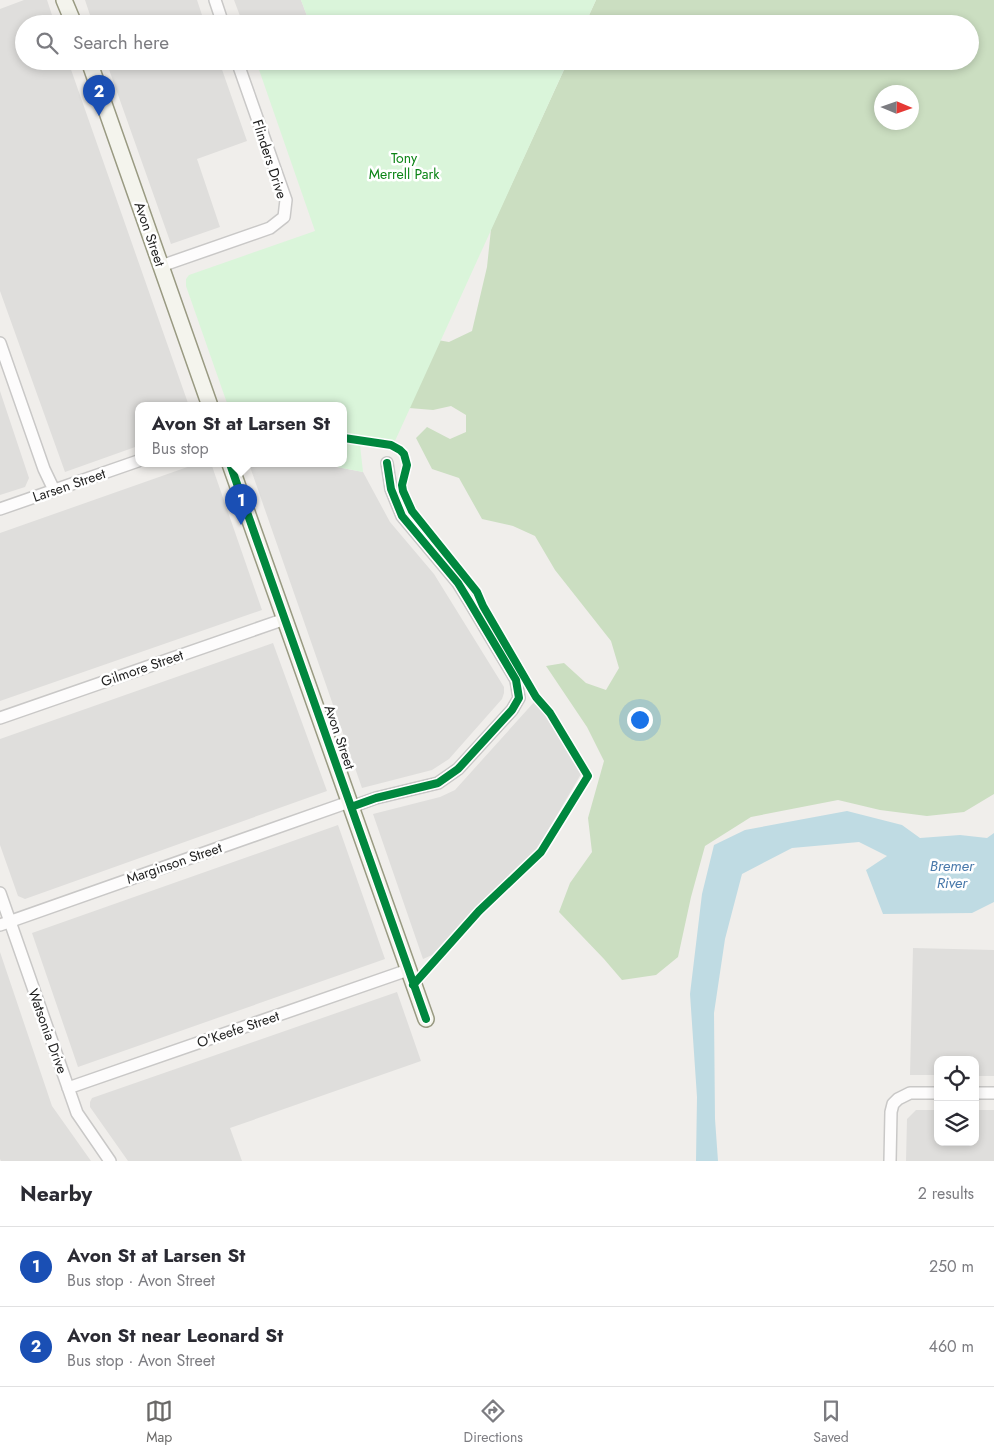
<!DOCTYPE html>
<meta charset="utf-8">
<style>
body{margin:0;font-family:Jost,sans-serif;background:#f2f2f3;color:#2b2b33}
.controls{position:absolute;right:15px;bottom:15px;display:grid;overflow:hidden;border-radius:10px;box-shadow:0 2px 8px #0003}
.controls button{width:45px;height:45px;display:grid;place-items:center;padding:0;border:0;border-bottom:1px solid #e1e1e2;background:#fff;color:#2b2b33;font:25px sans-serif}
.compass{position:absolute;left:874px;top:85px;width:45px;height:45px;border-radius:50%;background:#fff;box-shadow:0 2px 8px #0003;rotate:92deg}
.you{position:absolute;left:639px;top:719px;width:18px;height:18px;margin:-12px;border:4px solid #fff;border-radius:50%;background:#1a73e8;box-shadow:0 0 0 8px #1a73e833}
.badge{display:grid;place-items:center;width:32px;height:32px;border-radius:50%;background:#6a6968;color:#fff;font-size:16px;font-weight:700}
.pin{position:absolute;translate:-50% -41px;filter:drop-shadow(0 1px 2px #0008)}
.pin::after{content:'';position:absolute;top:26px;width:18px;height:15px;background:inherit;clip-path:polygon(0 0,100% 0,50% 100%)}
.popup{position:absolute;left:135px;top:402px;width:212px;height:65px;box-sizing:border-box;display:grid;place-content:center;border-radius:10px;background:#fff;filter:drop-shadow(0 1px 4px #0005);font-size:16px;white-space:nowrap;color:#7c7c81}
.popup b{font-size:19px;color:#2b2b33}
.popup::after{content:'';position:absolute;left:50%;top:100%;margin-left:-10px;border:10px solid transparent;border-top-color:#fff}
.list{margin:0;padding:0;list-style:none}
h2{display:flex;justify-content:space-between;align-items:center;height:65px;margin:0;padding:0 20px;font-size:21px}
h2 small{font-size:16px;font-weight:400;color:#7c7c81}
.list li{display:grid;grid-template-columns:32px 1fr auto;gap:15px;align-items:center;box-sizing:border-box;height:80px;padding:0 20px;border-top:1px solid #e1e1e2}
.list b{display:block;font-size:19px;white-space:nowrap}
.list p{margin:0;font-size:16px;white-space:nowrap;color:#7c7c81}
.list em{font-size:16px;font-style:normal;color:#7c7c81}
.icon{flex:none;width:28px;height:28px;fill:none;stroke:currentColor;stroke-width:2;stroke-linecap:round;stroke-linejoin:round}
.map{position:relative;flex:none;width:994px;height:1161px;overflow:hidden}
.search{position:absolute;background:#fff;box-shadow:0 2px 8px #0003;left:15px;right:15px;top:15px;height:55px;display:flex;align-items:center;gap:12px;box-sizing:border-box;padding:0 18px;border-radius:28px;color:#7c7c81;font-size:19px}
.sheet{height:225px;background:#fff}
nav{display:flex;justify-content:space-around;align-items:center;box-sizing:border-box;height:70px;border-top:1px solid #e1e1e2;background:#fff;font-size:14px;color:#7c7c81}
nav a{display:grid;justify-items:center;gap:2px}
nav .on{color:#6a6968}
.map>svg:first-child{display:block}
</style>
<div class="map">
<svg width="994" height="1161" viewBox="0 0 994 1161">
<rect width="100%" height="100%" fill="#f0eeeb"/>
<path fill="#dfdedc" d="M24 0H47L55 24H24V61H68L189 406H138V446L65 472 0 291V9Z
M85 0H197L205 24H93Z
M234 0H301L310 24H243Z
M106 61H219L247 141 197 159 220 227 171 244Z
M0 391 29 478 25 487 0 495Z
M196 464H206L212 466 262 610 0 701V533Z
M249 464H321L363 472 390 522 434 574 504 687V693L502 699 449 759 432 770 362 788Z
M273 643 327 791 25 899 18 896 0 845V739Z
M536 700 581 774 537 849 478 905 432 955 423 959 373 814 440 797 455 790Z
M338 825 385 959 78 1067 32 933Z
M913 948 994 950V1076H975V1060H938V1075H910Z
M0 952 52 1106 91 1161H1L0 1159Z
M397 992 421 1061 230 1128 242 1161H128L90 1107V1102L92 1098Z
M916 1110H938V1142H975V1110H994V1161H906L907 1119Z"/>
<path fill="#cbdec1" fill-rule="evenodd" d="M596 0H994V794L964 812 927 816 880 810 838 800 751 817 705 846 691 897 678 957 656 975 622 980 604 959 559 912 570 883 592 852 588 818 604 761 587 727 546 666 564 663 586 683 606 690 619 668 611 641 555 570 535 536 513 526 482 519 459 478 432 469 416 438 427 427 450 439 466 432V415L451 406 433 410 397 407 344 406 420 337 449 342 472 331 487 267 491 229 568 61H970V24H585ZM882 92H912V122H882Z"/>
<path fill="#daf5da" d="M301 0H596L585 24H310Z
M256 61H568L395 441 359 436 363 472 321 464H344V406H228L186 286V279L189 275 315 231Z"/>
<path fill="#bfdbe3" d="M847 811 902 825 920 838 960 835 987 838 994 833V902L972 913 883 914 866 870 887 856 859 842 792 848 742 874 725 939 714 1013 715 1119 718 1161H696L697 1097 690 994 702 894 714 845 745 830Z"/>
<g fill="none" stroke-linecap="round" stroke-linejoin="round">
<g stroke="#c9c8c7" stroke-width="14">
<path id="street" d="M215 0 223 24
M161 266 270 228 284 217 286 200 237 61
M0 343 44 469 54 490
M0 509 138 461
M0 718 285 619
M351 807 376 798 438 783 458 769 512 710 519 698 516 680 469 601 458 583 402 516 391 489 387 463
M0 893 77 1113 110 1161
M0 925 349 802
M68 1088 408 970
M975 1093H994
M890 1161 891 1112 893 1104 898 1099 910 1093H938"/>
</g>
<g stroke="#999a82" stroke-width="18">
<path id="secondary" d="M64 0 74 24
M89 61 210 406
M230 464 426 1019"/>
</g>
<use href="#street" stroke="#fdfcfc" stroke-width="11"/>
<use href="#secondary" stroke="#f4f4ed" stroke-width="15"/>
<g stroke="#fff" stroke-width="11">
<path id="cycleway" d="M344 438 391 445 400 450 404 454 407 465 402 485 403 491 412 511 477 592 483 606 536 697 550 713 588 776 541 852 479 911 413 985
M230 464 426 1019
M351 807 376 798 438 783 458 769 512 710 519 698 516 680 469 601 458 583 402 516 391 489 387 463"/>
</g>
<use href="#cycleway" stroke="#00873e" stroke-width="8"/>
</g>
<g text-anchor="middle" stroke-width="5" stroke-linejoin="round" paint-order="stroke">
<g font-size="14" fill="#0c8416" stroke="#fff">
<text x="404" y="163">Tony<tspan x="404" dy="16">Merrell Park</tspan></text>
</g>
<g font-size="14" fill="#222" stroke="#fff">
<text transform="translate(270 159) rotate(72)" y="5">Flinders Drive</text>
<text transform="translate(150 234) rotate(71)" y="5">Avon Street</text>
<text transform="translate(69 485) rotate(-19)" y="5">Larsen Street</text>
<text transform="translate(142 668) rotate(-19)" y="5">Gilmore Street</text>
<text transform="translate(340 737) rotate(71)" y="5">Avon Street</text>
<text transform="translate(174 863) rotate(-19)" y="5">Marginson Street</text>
<text transform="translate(238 1029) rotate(-19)" y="5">O'Keefe Street</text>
<text transform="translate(48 1031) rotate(70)" y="5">Watsonia Drive</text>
</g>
<g font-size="15" font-style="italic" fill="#4a7aab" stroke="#fff">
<text x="952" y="871">Bremer<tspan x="952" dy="17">River</tspan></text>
</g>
</g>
</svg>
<div class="controls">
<button><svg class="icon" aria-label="locate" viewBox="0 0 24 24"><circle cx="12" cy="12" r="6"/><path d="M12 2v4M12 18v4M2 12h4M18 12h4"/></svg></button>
<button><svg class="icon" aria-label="layers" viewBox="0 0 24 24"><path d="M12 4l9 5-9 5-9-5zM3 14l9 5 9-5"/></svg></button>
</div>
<svg class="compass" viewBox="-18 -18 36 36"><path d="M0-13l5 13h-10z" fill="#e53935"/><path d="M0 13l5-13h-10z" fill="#7c7c81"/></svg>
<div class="you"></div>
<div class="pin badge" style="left:241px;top:525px;background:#1a4fb4">1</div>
<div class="popup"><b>Avon St at Larsen St</b>Bus stop</div>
<div class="pin badge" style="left:99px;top:116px;background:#1a4fb4">2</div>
<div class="search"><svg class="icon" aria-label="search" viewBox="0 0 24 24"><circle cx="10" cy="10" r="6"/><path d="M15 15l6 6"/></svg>Search here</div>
</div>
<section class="sheet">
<h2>Nearby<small>2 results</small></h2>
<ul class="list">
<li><span class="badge" style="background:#1a4fb4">1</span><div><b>Avon St at Larsen St</b><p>Bus stop · Avon Street</p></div><em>250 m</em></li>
<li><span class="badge" style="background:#1a4fb4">2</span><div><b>Avon St near Leonard St</b><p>Bus stop · Avon Street</p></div><em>460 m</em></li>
</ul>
</section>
<nav>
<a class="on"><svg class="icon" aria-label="map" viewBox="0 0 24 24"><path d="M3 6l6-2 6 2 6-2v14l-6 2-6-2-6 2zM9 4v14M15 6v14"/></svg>Map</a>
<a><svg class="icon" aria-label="directions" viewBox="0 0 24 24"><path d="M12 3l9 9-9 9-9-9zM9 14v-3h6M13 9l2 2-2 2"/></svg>Directions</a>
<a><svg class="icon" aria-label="saved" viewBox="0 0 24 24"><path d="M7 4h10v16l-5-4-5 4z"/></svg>Saved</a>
</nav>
